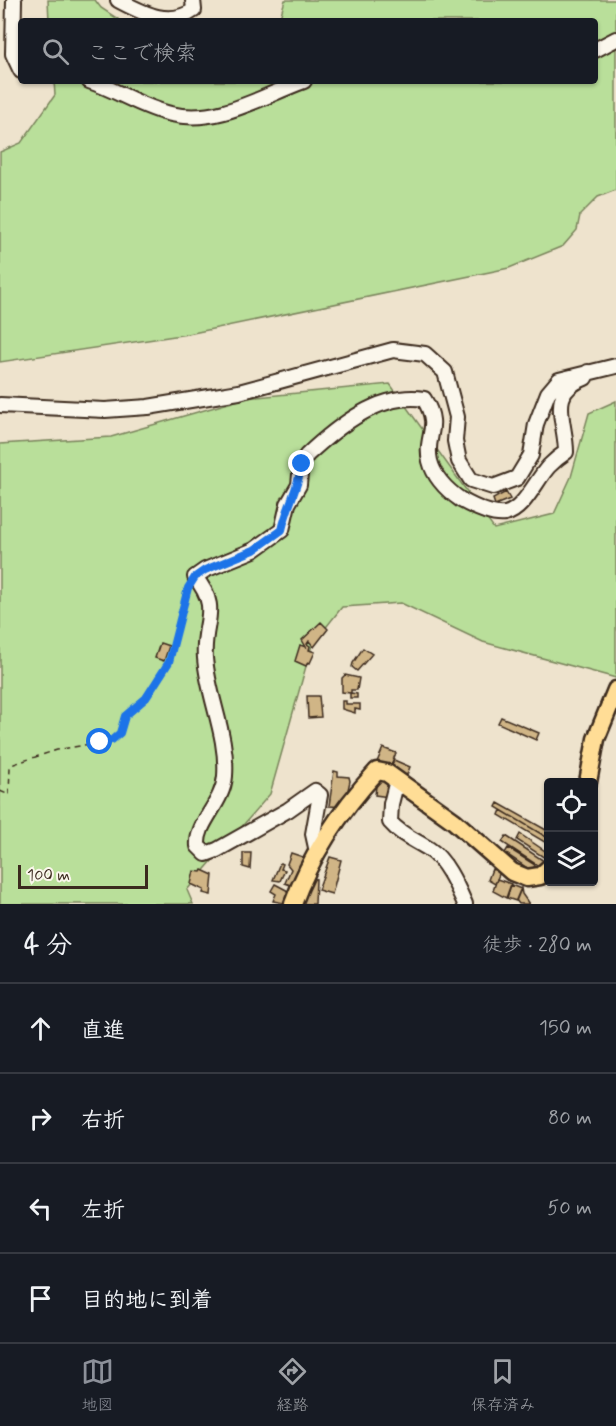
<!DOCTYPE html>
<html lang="ja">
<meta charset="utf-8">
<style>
body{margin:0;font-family:Mynerve,"Klee One",sans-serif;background:#242831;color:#f1f3f6}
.controls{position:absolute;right:18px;bottom:18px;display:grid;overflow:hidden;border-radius:6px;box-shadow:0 2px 4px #0004}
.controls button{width:54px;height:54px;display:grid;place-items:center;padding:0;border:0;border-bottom:2px solid #363941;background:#171b24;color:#f1f3f6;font:30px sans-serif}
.scale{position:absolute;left:18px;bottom:15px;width:130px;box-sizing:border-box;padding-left:6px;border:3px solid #3b2a1e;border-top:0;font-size:16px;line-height:21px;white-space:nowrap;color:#3b2a1e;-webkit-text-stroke:4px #fbf7ec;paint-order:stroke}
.stop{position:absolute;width:18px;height:18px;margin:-14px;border:4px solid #1a73e8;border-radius:50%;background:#fff}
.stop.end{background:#1a73e8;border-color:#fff;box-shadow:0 2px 6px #0008}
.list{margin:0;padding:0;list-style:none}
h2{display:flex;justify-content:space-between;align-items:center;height:78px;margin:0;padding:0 24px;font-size:26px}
h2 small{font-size:20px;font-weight:400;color:#9ea1a6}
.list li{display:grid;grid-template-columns:39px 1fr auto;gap:18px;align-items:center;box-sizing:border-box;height:90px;padding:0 24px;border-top:2px solid #363941}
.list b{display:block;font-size:22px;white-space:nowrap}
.list em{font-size:20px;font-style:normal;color:#9ea1a6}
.icon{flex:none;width:33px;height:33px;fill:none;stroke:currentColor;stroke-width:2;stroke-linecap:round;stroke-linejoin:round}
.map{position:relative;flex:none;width:616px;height:904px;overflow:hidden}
.search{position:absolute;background:#171b24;box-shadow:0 2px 4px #0004;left:18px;right:18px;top:18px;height:66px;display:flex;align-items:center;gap:15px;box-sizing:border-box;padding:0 21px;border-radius:6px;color:#9ea1a6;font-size:22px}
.sheet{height:438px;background:#171b24}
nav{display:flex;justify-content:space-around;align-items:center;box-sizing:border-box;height:84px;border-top:2px solid #363941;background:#171b24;font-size:16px;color:#9ea1a6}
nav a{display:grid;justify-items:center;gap:3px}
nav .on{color:#8c9099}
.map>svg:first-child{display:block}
</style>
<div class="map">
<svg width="616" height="904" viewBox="0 0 616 904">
<rect width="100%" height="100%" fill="#eee3cd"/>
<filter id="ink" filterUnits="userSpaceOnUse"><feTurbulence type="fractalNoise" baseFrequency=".0167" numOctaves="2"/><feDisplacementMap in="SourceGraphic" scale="12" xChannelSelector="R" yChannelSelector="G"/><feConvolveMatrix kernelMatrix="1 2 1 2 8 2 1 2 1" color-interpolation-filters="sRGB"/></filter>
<g filter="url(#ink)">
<path fill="#b9df9a" stroke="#7a845c" stroke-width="1.5" d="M48 0H95L101 8 121 21H49Z
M285 0H616V190L598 197 580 215 577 230 563 246 509 268 188 334 0 362V152L21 143 55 95 54 81H595V21H279Z
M390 384 494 529 554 514 571 477 589 413 616 401V678L483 642 401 603 342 607 312 645 270 794 187 890 193 904H0V444L111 437 246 398Z"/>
<path fill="#d0b586" stroke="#3b2a1e" stroke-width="1.5" d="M506 492 510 499 495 505 493 499Z
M321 622 328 629 314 647 309 641 307 644 310 646 309 650 315 652 310 663 308 662 306 666 295 661 300 645 306 647 302 640Z
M160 643 169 646 164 661 155 658Z
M363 648 372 654 357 671 352 667 353 663Z
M345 675 359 678 357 690H351V693L357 694V698H350V693L342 692V678Z
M307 696H319L321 717 308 718Z
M342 701H346V704H360V710L355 709V713L342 709Z
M501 717 539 733 536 740 498 723Z
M383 748 396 753 390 767 377 762Z
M394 760 410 767 406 777 390 770Z
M334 771 338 772V776L349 777 350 781 344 807 329 806Z
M377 777 390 779 389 797 375 795Z
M498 803 548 831V838L496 807Z
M501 810 548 838V844L499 815Z
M520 834 548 853 545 858 517 840Z
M506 836 544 861 540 867 502 842Z
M508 848 535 865 532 871 505 853Z
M243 853H251L250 869 243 867Z
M291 853 306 858 296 887 285 883 291 869 287 864Z
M330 857 341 860 332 894 318 890Z
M280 863 283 864 281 869 285 870 280 881 273 880Z
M492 869 500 872 495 884 488 880Z
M202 870 213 875 211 895 203 893 204 890 191 884 194 871 201 872Z
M308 878 316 879 315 904H301Z
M497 879 511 884 506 898 493 891Z
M275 884 292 893 289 904 273 901 276 894 271 891Z
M511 885 521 889 516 901 507 898Z
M521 888 522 894 529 904H519L516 900Z"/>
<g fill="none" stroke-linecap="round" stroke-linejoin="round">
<g stroke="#3b2a1e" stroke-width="18">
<path id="minor" d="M14 0 13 54 21 71
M118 0C143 13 169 28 194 10L193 0
M595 50 616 39
M89 81C117 90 143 108 171 114 218 125 262 96 304 81
M0 405 105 410 148 407 239 392 393 350 425 354 445 372 457 417 455 441 459 461 471 480 493 487 517 478 531 455 536 424 548 393 559 380 616 366
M397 780 391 804 390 822C401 835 415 840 429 849 446 860 457 886 465 904
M317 852 313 834 320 795 315 791 288 810 217 850 206 854 198 846C196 822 223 804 225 776 228 736 208 697 205 658 202 621 222 610 195 577L205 570 254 550 282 530 288 504 299 485 301 464 307 455C337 427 380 392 424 399 442 428 424 436 430 461 434 477 448 491 461 500 472 506 492 516 505 514 524 510 536 480 549 466 554 461 560 456 566 452 566 421 546 392 585 378L588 372"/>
</g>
<g stroke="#3b2a1e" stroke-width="21">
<path id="major" d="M588 782 596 739 616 690
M293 904C311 855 342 809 377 771L387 773 454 821 512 872 527 878 540 876 548 869"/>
</g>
<path stroke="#3b2a1e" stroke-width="1.5" stroke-dasharray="6 4.5" stroke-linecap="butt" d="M0 791 9 795 10 767 14 764 57 750 112 740 120 733 125 716 146 698 169 662 189 588"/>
<use href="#minor" stroke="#fbf7ec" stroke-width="14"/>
<use href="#major" stroke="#ffdd96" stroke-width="16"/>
</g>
</g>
<g fill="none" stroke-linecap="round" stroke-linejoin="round" filter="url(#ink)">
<path stroke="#1a73e8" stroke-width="8" d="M100 742 112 740 120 733 125 716 146 698 169 662 188 588 195 577 205 570 254 550 282 530C287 507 298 488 302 464"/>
</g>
</svg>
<div class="controls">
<button><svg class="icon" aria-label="locate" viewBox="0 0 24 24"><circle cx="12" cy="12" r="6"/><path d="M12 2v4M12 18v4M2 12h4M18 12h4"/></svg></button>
<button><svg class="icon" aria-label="layers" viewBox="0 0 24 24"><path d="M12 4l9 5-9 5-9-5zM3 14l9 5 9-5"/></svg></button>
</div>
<div class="scale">100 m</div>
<div class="stop" style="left:100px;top:742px"></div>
<div class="stop end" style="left:302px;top:464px"></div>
<div class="search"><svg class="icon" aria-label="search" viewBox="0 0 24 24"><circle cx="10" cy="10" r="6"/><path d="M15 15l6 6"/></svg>ここで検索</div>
</div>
<section class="sheet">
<h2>4 分<small>徒歩 · 280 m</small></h2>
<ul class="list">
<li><svg class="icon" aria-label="ahead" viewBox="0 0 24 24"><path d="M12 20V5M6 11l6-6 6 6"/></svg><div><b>直進</b></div><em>150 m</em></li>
<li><svg class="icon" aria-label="right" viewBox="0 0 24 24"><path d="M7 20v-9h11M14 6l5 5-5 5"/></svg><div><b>右折</b></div><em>80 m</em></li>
<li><svg class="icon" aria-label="left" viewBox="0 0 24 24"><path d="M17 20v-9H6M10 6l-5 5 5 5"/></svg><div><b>左折</b></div><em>50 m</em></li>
<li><svg class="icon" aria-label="arrive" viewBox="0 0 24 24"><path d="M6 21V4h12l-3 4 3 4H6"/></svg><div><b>目的地に到着</b></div></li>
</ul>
</section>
<nav>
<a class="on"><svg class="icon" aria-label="map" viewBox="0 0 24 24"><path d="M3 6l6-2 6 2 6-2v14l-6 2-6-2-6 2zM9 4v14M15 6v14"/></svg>地図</a>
<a><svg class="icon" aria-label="directions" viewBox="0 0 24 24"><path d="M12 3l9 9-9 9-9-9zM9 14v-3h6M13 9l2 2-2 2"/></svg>経路</a>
<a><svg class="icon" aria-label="saved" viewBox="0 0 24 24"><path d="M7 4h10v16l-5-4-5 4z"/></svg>保存済み</a>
</nav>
